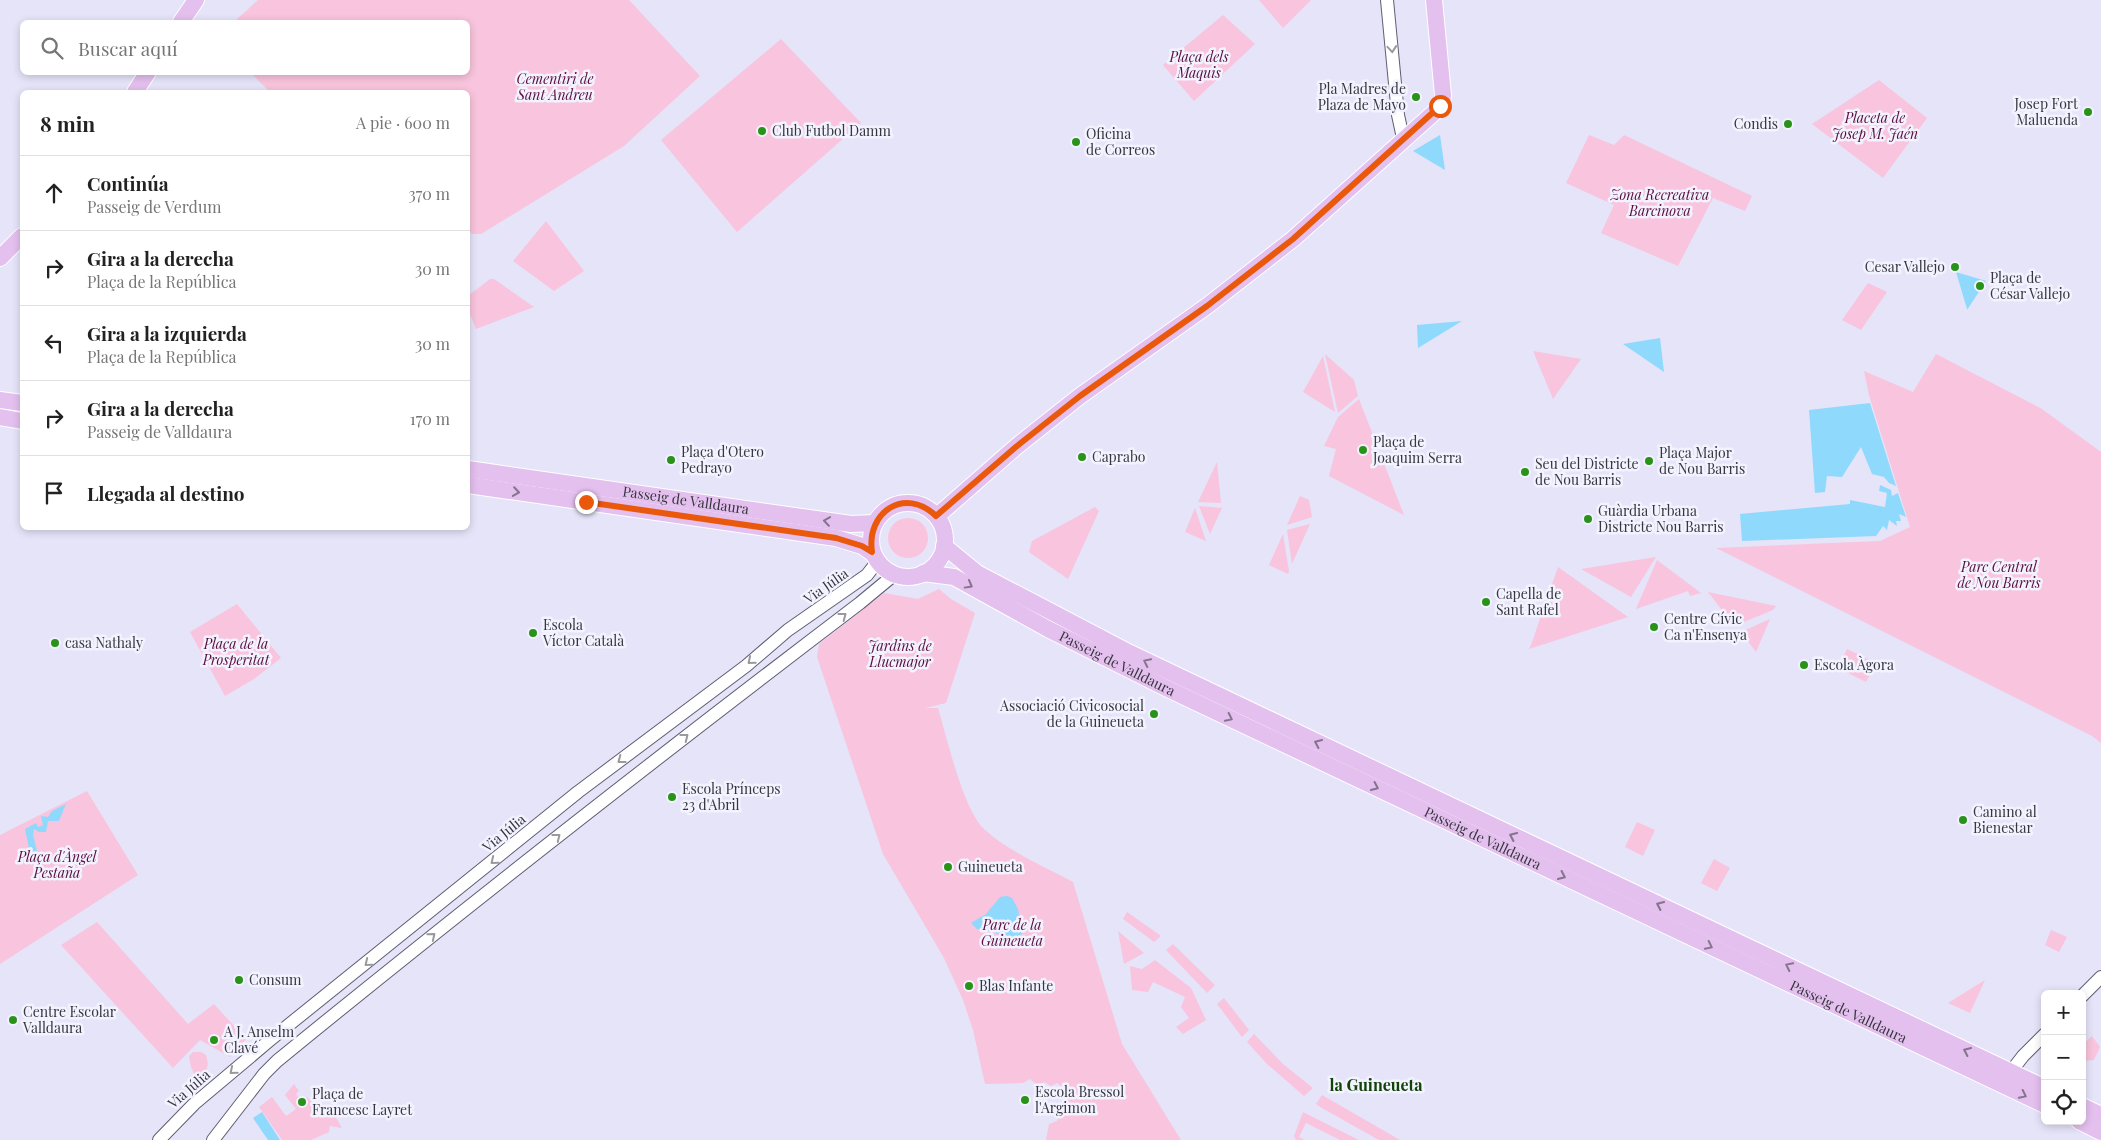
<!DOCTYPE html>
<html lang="es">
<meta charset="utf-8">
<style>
body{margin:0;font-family:"Playfair Display",serif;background:#f6f6f6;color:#222}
.controls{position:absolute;right:15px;bottom:15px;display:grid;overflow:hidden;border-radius:8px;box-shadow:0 2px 8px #0003}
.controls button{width:45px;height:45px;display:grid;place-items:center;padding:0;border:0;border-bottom:1px solid #e0e0e0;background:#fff;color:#222;font:25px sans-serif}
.stop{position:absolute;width:15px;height:15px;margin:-11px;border:4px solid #ea580c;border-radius:50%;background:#fff}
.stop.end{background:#ea580c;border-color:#fff;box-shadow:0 1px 5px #0008}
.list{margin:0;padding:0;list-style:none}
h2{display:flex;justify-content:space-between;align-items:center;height:65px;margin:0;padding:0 20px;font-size:21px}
h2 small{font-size:16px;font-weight:400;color:#767676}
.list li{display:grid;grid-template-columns:32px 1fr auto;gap:15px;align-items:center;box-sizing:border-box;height:75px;padding:0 20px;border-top:1px solid #e0e0e0}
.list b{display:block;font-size:19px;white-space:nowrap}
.list p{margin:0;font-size:16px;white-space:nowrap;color:#767676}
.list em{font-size:16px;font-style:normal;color:#767676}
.icon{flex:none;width:28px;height:28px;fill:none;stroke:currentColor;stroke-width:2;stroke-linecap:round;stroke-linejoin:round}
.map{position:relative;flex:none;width:2101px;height:1140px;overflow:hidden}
.search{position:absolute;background:#fff;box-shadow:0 2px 8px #0003;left:20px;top:20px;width:450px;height:55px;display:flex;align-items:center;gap:12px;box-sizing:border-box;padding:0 18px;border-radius:8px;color:#767676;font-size:19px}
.panel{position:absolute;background:#fff;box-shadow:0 2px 8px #0003;left:20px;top:90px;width:450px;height:440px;border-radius:8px}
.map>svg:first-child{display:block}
</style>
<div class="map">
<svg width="2101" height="1140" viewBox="0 0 2101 1140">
<rect width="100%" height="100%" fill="#e5e4f9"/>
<path fill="#f9c4dd" d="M258 0H629L700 76 624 146 481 234H472L468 230V92H270L251 73 468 72V22H234Z
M1259 0H1311L1283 28Z
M1223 15 1255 44 1194 101 1163 65Z
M781 39 861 123 737 232 661 140Z
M1879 80 1927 118 1883 178 1812 124Z
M1589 135 1614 145 1624 135 1752 196 1745 211 1713 198 1678 266 1601 233 1614 205 1566 183Z
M546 221 584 271 554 291 513 261Z
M490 279H494L534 307 476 329 468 309V296Z
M1868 283 1887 292 1861 330 1842 320Z
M1533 351 1581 359 1553 399Z
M1325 354 1354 380 1358 396 1338 413Z
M1936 354 2042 409 2101 452V743L2092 736 1716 548 1880 541 1910 527 1869 395 1864 371 1913 392Z
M1323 356 1335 412 1303 392Z
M1359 399 1404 515 1329 476 1336 449 1324 446 1338 417Z
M1217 462 1221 503 1198 502Z
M1300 496 1309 500 1312 517 1287 525Z
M1199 506 1222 508 1210 534Z
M1095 507 1099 511 1068 579 1029 552 1032 541Z
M1195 508 1206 541 1185 532Z
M888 538a20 20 0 1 1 40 0a20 20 0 1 1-40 0Z
M1310 524 1292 564 1287 530Z
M1283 534 1289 571 1288 574 1269 565Z
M1656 557 1631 597 1581 569Z
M1657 560 1701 593 1690 596 1688 591 1636 609Z
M1558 567 1628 617 1529 649 1531 645Z
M939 589 951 599 975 613 946 703 925 708H938C947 738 963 809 984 829 1009 852 1044 866 1073 882L1122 1044 1181 1140H1046L1049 1124 1057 1121 1060 1113 1066 1112 1069 1104 1063 1097 1064 1089 1057 1083 1051 1086 1044 1082 1037 1085 1030 1079 1023 1083 985 1084 973 1030 963 1000 944 958 883 854 817 657 819 644 884 593 918 599Z
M1708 592 1776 606 1773 610 1734 626Z
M237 604 281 658 254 679 225 696 190 632Z
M1770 619 1756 652 1741 632Z
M1847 649 1876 663 1866 682 1838 668Z
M87 791 138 875 0 964V835Z
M1637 822 1655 830 1643 856 1625 847Z
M1714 859 1730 868 1717 891 1701 883Z
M1127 912 1161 936 1154 942 1123 919Z
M97 922 188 1024 214 1004 246 1039 230 1057 200 1040 173 1068 61 945Z
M2051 930 2067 937 2059 952 2045 945Z
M1118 931 1144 953 1124 964Z
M1173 944 1215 985 1207 993 1166 950Z
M1155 960 1191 988 1206 1020 1183 1034 1176 1027 1189 1018 1181 1007 1185 997 1153 982 1148 992 1132 990 1130 966 1142 969Z
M1985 980 1970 1013 1948 1003Z
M1224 998 1249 1030 1242 1037 1217 1004Z
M1254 1034 1283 1064 1313 1088 1304 1096 1267 1064 1247 1042Z
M2092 1036 2100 1047 2094 1060 2082 1061V1045Z
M193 1052H201L206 1055C209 1064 208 1071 201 1076H195L191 1067 189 1056Z
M294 1084 299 1091 296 1094 302 1103 307 1097 323 1111 330 1107 342 1128 330 1126 329 1132 311 1140H282L259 1107 272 1097 286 1116 296 1109 285 1095Z
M1322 1095 1400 1140H1379L1322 1108 1316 1104Z
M1303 1112 1359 1140H1340L1306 1123 1299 1137 1305 1140H1296L1294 1136Z"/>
<path fill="#8fd9fd" d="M1440 135 1445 170 1413 151Z
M1956 272 1986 281 1967 310V309Z
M1462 321 1418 348 1417 325Z
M1660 338 1664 372 1623 344Z
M1870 403 1896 486 1889 483 1884 477 1872 474 1861 447 1842 477 1827 476 1825 492 1815 493 1809 410Z
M1880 485 1891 490 1892 496 1898 493 1906 517 1899 514 1901 521H1896L1897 526 1889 520 1887 530 1883 526 1876 536 1742 541 1740 514 1850 504V500L1885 507 1887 493 1879 491Z
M66 804 59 821H48L46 832H39L34 829 33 835 37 851 30 853 25 829 36 823 38 827 43 825 41 816 48 817 52 811Z
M1007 896 1012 898 1018 909 1022 934 1013 939 990 931 977 929 971 923 986 914 1000 897Z
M262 1112 280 1140H268L253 1118Z"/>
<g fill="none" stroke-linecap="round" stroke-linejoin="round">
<g stroke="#605e70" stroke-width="14">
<path id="minor" d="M1387 0 1398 115 1403 138
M2082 996 2101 977
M2006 1078 2023 1056 2045 1034
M159 1140 194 1104 270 1040 578 792 746 666 788 630 867 575 877 562
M213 1140 264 1074 277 1061C468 905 663 753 860 603L895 574"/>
</g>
<g stroke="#fff" stroke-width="18">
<g id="major">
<path d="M181 22 196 0"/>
<path d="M135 92 148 72"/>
<path d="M0 258 22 236"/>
<path d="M0 400 22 403"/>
<path d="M0 417 22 421"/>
<path id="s1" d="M468 469 851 524 875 523"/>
<path d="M468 485 836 538 862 546 872 553"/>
<circle cx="908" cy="540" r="37"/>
<path d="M937 516 1017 446 1080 396 1207 306 1293 239 1438 109 1442 103 1443 95 1434 0"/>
<path d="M944 546 977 573 1130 653 2045 1088"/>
<path id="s2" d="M923 573 954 577 1048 629 1166 688 2045 1105"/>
<path d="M2082 1106 2101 1115"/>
<path d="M2079 1121 2101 1132"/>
</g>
</g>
<use href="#minor" stroke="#fff" stroke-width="12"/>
<use href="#major" stroke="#e4c0ee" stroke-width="16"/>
</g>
<defs><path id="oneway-chevron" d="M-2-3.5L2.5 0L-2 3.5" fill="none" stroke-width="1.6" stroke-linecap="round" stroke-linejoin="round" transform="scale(1.25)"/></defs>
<g stroke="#9a9a9e">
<use href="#oneway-chevron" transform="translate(1392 49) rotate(85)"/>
<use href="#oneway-chevron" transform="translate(843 616) rotate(-37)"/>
<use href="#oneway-chevron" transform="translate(751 661) rotate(140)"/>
<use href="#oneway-chevron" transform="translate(685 737) rotate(-38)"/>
<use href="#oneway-chevron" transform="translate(621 760) rotate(143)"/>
<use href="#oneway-chevron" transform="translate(557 837) rotate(-38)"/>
<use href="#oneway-chevron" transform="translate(494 861) rotate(141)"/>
<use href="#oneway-chevron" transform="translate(432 936) rotate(-39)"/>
<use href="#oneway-chevron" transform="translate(368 963) rotate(141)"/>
<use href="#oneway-chevron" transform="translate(233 1071) rotate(140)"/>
</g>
<g stroke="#84748d">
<use href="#oneway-chevron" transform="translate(516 492) rotate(8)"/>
<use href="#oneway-chevron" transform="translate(827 521) rotate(-172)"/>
<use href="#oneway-chevron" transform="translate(969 585) rotate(29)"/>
<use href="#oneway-chevron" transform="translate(1147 662) rotate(-154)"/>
<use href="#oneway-chevron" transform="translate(1229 718) rotate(26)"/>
<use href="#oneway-chevron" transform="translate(1318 743) rotate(-155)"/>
<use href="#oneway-chevron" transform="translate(1375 787) rotate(25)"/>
<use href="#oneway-chevron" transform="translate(1513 836) rotate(-155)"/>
<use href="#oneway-chevron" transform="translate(1562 876) rotate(25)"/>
<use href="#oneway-chevron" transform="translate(1660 905) rotate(-155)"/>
<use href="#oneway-chevron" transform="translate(1709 946) rotate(26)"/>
<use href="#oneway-chevron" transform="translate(1789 966) rotate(-154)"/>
<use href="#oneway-chevron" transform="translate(1967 1051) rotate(-155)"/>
<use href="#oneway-chevron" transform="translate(2023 1095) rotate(26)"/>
</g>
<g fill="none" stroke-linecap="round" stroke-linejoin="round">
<path stroke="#ea580c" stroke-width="6" d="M586 502 836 538 862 546 872 552C866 512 905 486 936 516L1017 446 1080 396 1207 306 1293 239 1440 106"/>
</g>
<g fill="#299218" stroke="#f3f2ff" stroke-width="2">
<circle cx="1416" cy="97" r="5"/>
<circle cx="2088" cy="112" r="5"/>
<circle cx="1788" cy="124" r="5"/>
<circle cx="762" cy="131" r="5"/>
<circle cx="1076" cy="142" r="5"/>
<circle cx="1955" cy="267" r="5"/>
<circle cx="1980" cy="286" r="5"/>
<circle cx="1363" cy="450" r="5"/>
<circle cx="1082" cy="457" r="5"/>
<circle cx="671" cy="460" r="5"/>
<circle cx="1649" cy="461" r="5"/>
<circle cx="1525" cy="472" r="5"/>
<circle cx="1588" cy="519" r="5"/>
<circle cx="1486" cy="602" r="5"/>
<circle cx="1654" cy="627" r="5"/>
<circle cx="533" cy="633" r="5"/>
<circle cx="55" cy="643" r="5"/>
<circle cx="1804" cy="665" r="5"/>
<circle cx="1154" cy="714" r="5"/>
<circle cx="672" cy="797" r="5"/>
<circle cx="1963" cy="820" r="5"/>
<circle cx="948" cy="867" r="5"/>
<circle cx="239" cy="980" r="5"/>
<circle cx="969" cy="986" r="5"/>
<circle cx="13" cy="1020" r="5"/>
<circle cx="214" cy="1040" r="5"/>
<circle cx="1025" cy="1100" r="5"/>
<circle cx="302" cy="1102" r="5"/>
</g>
<g text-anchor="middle" stroke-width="5" stroke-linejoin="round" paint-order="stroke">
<g font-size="14" font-style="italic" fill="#5a0d3d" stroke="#f3f2ff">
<text x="1199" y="62">Plaça dels<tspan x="1199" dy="16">Maquis</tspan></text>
<text x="555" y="84">Cementiri de<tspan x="555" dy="16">Sant Andreu</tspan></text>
<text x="1875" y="123">Placeta de<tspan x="1875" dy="16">Josep M. Jaén</tspan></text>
<text x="1660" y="200">Zona Recreativa<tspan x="1660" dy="16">Barcinova</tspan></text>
<text x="1999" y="572">Parc Central<tspan x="1999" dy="16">de Nou Barris</tspan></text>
<text x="236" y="649">Plaça de la<tspan x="236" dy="16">Prosperitat</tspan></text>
<text x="900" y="651">Jardins de<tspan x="900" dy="16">Llucmajor</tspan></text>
<text x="57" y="862">Plaça d'Àngel<tspan x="57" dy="16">Pestaña</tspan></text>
<text x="1012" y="930">Parc de la<tspan x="1012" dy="16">Guineueta</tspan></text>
</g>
<g font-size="14" fill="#36363e" stroke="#f3f2ff" text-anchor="start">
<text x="1406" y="94" text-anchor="end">Pla Madres de<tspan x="1406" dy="16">Plaza de Mayo</tspan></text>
<text x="2078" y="109" text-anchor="end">Josep Fort<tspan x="2078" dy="16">Maluenda</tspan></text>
<text x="1778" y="129" text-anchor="end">Condis</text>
<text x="772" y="136">Club Futbol Damm</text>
<text x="1086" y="139">Oficina<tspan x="1086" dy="16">de Correos</tspan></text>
<text x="1945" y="272" text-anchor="end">Cesar Vallejo</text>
<text x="1990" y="283">Plaça de<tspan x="1990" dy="16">César Vallejo</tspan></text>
<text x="1373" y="447">Plaça de<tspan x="1373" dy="16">Joaquim Serra</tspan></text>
<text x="681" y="457">Plaça d'Otero<tspan x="681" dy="16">Pedrayo</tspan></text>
<text x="1659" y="458">Plaça Major<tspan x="1659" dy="16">de Nou Barris</tspan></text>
<text x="1092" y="462">Caprabo</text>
<text x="1535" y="469">Seu del Districte<tspan x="1535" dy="16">de Nou Barris</tspan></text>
<text x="1598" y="516">Guàrdia Urbana<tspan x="1598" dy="16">Districte Nou Barris</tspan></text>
<text x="1496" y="599">Capella de<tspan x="1496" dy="16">Sant Rafel</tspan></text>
<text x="1664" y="624">Centre Cívic<tspan x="1664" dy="16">Ca n'Ensenya</tspan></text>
<text x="543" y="630">Escola<tspan x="543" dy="16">Víctor Català</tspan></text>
<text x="65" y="648">casa Nathaly</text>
<text x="1814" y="670">Escola Àgora</text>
<text x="1144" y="711" text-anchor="end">Associació Civicosocial<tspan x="1144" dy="16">de la Guineueta</tspan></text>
<text x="682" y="794">Escola Prínceps<tspan x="682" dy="16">23 d'Abril</tspan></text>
<text x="1973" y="817">Camino al<tspan x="1973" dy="16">Bienestar</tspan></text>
<text x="958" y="872">Guineueta</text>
<text x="249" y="985">Consum</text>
<text x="979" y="991">Blas Infante</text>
<text x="23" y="1017">Centre Escolar<tspan x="23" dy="16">Valldaura</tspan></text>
<text x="224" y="1037">A J. Anselm<tspan x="224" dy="16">Clavé</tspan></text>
<text x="1035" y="1097">Escola Bressol<tspan x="1035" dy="16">l'Argimon</tspan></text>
<text x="312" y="1099">Plaça de<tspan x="312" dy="16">Francesc Layret</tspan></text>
</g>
<g font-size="14" fill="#36363e" stroke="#f3f2ff">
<text dy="5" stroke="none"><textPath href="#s1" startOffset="220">Passeig de Valldaura</textPath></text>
<text transform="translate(826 586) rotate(-35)" y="5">Via Júlia</text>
<text dy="5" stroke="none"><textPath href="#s2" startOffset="216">Passeig de Valldaura</textPath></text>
<text transform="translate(504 833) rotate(-39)" y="5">Via Júlia</text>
<text dy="5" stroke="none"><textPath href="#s2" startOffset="621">Passeig de Valldaura</textPath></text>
<text dy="5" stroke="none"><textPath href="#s2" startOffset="1026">Passeig de Valldaura</textPath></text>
<text transform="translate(189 1089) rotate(-41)" y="5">Via Júlia</text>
</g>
<g font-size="16" font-weight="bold" fill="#114209" stroke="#f3f2ff">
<text x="1376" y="1091">la Guineueta</text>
</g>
</g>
</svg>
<div class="controls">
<button>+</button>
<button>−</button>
<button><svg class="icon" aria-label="locate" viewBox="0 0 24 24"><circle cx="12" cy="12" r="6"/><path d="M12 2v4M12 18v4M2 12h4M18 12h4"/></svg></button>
</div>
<div class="stop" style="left:1440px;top:106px"></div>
<div class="stop end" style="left:586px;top:502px"></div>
<div class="search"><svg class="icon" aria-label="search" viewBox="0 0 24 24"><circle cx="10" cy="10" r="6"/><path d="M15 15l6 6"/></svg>Buscar aquí</div>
<section class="panel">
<h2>8 min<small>A pie · 600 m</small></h2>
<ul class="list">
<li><svg class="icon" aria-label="ahead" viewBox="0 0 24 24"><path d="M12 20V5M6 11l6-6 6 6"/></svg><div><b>Continúa</b><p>Passeig de Verdum</p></div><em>370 m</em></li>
<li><svg class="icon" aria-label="right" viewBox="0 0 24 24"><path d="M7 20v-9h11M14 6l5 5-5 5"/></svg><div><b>Gira a la derecha</b><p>Plaça de la República</p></div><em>30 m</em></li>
<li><svg class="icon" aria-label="left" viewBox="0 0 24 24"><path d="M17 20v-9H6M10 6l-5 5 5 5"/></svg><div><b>Gira a la izquierda</b><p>Plaça de la República</p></div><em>30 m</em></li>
<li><svg class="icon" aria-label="right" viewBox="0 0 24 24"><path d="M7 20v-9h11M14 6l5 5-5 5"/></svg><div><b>Gira a la derecha</b><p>Passeig de Valldaura</p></div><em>170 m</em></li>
<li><svg class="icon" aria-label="arrive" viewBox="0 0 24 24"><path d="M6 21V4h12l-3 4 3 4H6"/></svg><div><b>Llegada al destino</b></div></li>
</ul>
</section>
</div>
